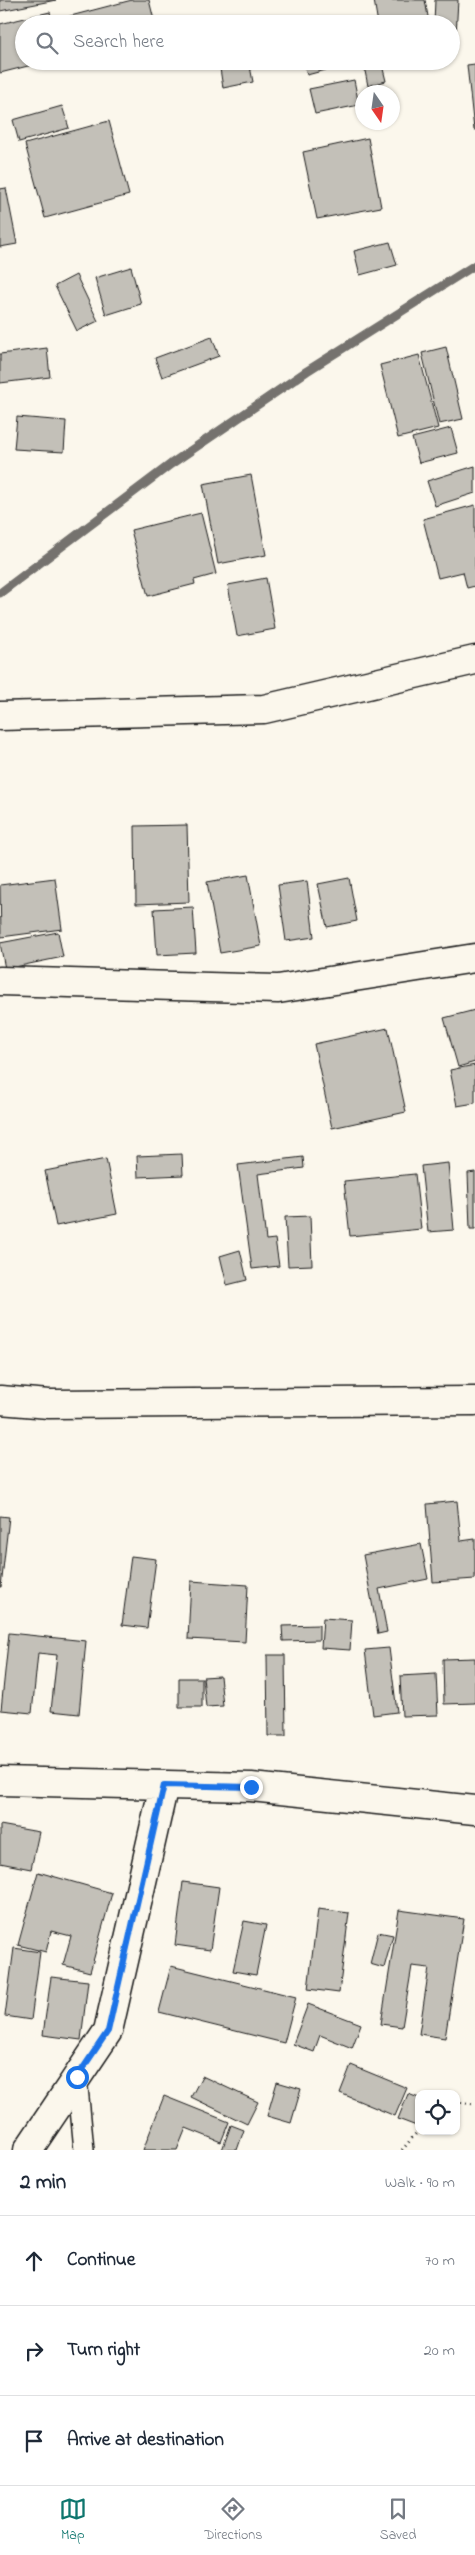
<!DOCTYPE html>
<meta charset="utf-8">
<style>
body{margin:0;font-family:"Indie Flower",sans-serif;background:#f6f6f7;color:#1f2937}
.controls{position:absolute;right:15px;bottom:15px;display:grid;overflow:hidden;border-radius:10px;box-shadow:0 1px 4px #0004}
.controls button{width:45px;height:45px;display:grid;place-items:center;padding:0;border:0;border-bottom:1px solid #e0e1e3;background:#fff;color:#1f2937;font:25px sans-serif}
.compass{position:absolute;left:355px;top:85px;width:45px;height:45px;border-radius:50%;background:#fff;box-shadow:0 1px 4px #0004;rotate:167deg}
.stop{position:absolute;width:15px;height:15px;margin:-11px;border:4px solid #1a73e8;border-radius:50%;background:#fff}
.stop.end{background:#1a73e8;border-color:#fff;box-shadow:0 1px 5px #0008}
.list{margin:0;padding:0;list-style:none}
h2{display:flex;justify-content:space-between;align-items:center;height:65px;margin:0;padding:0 20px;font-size:21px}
h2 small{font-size:16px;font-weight:400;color:#747a83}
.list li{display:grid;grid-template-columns:32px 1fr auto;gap:15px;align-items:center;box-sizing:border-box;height:90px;padding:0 20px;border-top:1px solid #e0e1e3}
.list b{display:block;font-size:19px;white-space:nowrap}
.list em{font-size:16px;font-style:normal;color:#747a83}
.icon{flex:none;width:28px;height:28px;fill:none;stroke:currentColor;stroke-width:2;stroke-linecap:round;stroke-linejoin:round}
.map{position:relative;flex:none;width:475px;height:2150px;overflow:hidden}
.search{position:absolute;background:#fff;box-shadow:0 1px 4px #0004;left:15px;right:15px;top:15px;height:55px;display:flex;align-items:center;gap:12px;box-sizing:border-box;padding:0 18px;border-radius:28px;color:#747a83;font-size:19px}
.sheet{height:335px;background:#fff}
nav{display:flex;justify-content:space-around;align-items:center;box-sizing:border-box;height:70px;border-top:1px solid #e0e1e3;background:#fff;font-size:14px;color:#747a83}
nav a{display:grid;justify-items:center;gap:2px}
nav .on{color:#0f766e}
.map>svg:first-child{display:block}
</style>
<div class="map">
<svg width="475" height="2150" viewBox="0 0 475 2150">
<rect width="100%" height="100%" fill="#fbf7ec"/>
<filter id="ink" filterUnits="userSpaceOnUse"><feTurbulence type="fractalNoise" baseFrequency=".02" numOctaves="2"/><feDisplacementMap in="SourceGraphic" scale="10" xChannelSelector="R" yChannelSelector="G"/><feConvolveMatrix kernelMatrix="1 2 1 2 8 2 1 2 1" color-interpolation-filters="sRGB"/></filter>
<g filter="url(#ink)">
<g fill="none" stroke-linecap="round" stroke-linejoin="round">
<path stroke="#74726e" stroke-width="9" d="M0 593 171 464 307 371 475 265"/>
</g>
<path fill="#c3c0b8" stroke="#1c1c1c" d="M0 0H56L0 11Z
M132 0H149L155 24H60L59 19Z
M374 0H425L429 22 378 24Z
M435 0H458L456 35H451V24H434Z
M50 12 53 24H24V61H48L0 73V24Z
M249 61 253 82 223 88 219 62Z
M303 61H356V62L307 75Z
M363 61H381L386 81 368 86Z
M475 64V130H474L467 65Z
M354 80 359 105 315 114 309 89Z
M62 106 69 128 19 142 13 120Z
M109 121 129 195 45 218 25 144Z
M368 138 381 207 317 219 303 152Z
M6 188 17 244 0 247V189Z
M390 242 397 265 360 275 354 251Z
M131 267 141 304 106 315 95 278Z
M76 275 98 321 77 331 55 286Z
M212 337 219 356 162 377 155 358Z
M446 347 463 419 439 424 422 353Z
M47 348 50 377 0 383V354Z
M419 355 438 428 398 438 380 365Z
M17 417 66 421 64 452 14 449Z
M451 428 458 453 419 463 412 438Z
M475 466V493L435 506 427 481Z
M251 475 266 555 218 564 203 484Z
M475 505V586L467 588 463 572 438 578 423 519Z
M201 513 216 574 194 580 195 584 148 596 131 530Z
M266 578 275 629 237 636 228 585Z
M187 825 189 902 136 904 135 826Z
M248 875 261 946 220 953 207 882Z
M55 878 62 929 1 937 0 885Z
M349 878 357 921 327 927 318 884Z
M307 881 314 937 286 941 278 885Z
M193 907 196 953 157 955 154 909Z
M58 932 63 957 5 969 0 943Z
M475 1010V1062L458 1067 444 1018Z
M388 1028 406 1112 332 1128 314 1044Z
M475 1065V1103L457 1106 450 1070Z
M182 1154 183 1175 138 1177 137 1156Z
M303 1157 304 1168 258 1174 266 1240 275 1239 279 1266 252 1269 238 1165Z
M106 1159 117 1214 56 1226 45 1171Z
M448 1163 454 1230 428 1232 421 1166Z
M475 1172V1229H470L468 1173Z
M415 1174 421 1229 350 1236 344 1181Z
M310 1216 312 1265 288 1266 285 1217Z
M240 1250 247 1280 227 1285 220 1256Z
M457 1501 461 1541 475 1539V1579L433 1582 427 1504Z
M0 1516 9 1517 1 1587H0Z
M421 1544 428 1579 379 1589 387 1632 378 1634 363 1555Z
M131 1556 156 1559 147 1628 122 1625Z
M191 1581 248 1585 245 1642 188 1639Z
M323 1618 352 1620 350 1650 321 1648Z
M319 1625V1640L283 1641 282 1626Z
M9 1633 86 1641 79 1714 51 1711 57 1655 38 1653 32 1713 1 1710Z
M389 1648 397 1712 373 1715 365 1650Z
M267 1655H285L286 1736H268Z
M475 1658V1703L444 1704 443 1659Z
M436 1674 438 1715 402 1716 400 1676Z
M220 1676 223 1706 206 1707 203 1677Z
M179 1678H202V1707H179Z
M0 1825 39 1832 31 1869 0 1863Z
M38 1872 112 1893 90 1972 63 1965 71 1936 51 1931 46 1952 18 1945Z
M183 1882 219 1887 210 1950 175 1945Z
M318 1909 349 1913 339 1993 308 1989Z
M399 1910 464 1919 445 2038 419 2034 429 1968 412 1966 402 2027 381 2024Z
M244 1921 266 1925 256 1975 233 1971Z
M378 1932 393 1935 384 1968 370 1964Z
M14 1948 40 1952 31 2020 5 2016Z
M171 1966 296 1997 284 2043 159 2012Z
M51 1977 88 1981 81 2040 43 2035Z
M308 2004 361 2024 352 2048 320 2035 314 2052 293 2044Z
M351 2065 407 2088 395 2116 340 2093Z
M202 2076 258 2102 247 2124 191 2097Z
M277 2082 301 2089 291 2123 267 2116Z
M408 2094 419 2098V2127L398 2119Z
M164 2096 229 2122 221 2142 186 2128 177 2150H143Z
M231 2125 244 2130 237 2150H222Z"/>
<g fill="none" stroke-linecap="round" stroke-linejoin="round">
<g stroke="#1c1c1c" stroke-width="22">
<path id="lane" d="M77 2077 84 2150"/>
</g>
<g stroke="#1c1c1c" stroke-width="31">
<path id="street" d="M0 981 278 989 475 958
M0 1400 49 1404 475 1401
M0 1781 251 1787 475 1810
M28 2150 108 2031 164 1785"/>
</g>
<g stroke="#1c1c1c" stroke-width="31">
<path id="secondary" d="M0 716 264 709 475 660"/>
</g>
<path stroke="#1c1c1c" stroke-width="3" stroke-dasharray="1 4" stroke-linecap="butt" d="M456 2102 475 2104
M402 2150 419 2130"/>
<use href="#lane" stroke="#fbf7ec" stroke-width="19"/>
<use href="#street" stroke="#fbf7ec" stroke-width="28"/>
<use href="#secondary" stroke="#fbf7ec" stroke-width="28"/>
</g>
</g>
<g fill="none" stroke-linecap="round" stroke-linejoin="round" filter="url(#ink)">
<path stroke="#1a73e8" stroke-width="6" d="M77 2077 108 2031 164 1785 251 1787"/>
</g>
</svg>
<div class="controls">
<button><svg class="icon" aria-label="locate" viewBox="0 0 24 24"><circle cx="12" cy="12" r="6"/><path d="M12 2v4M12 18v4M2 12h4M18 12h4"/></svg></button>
</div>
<svg class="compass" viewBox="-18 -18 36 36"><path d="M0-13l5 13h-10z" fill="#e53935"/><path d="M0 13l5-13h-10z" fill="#747a83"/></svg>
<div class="stop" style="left:77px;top:2077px"></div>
<div class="stop end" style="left:251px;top:1787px"></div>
<div class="search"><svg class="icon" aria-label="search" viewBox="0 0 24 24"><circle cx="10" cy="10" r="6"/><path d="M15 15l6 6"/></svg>Search here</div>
</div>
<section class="sheet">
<h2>2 min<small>Walk · 90 m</small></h2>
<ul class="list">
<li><svg class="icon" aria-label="ahead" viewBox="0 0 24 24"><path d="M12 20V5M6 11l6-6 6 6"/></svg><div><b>Continue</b></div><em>70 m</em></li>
<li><svg class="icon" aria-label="right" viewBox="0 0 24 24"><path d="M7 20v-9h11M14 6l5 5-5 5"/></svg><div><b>Turn right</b></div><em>20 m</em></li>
<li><svg class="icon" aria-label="arrive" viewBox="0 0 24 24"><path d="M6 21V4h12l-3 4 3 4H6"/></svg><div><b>Arrive at destination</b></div></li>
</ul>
</section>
<nav>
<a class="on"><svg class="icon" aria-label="map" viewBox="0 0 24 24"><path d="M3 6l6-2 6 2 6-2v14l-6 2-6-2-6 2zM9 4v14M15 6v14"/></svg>Map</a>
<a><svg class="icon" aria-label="directions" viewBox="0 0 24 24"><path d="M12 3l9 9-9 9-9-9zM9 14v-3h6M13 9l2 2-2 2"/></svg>Directions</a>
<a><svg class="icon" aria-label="saved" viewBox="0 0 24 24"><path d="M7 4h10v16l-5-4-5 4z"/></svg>Saved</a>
</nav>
